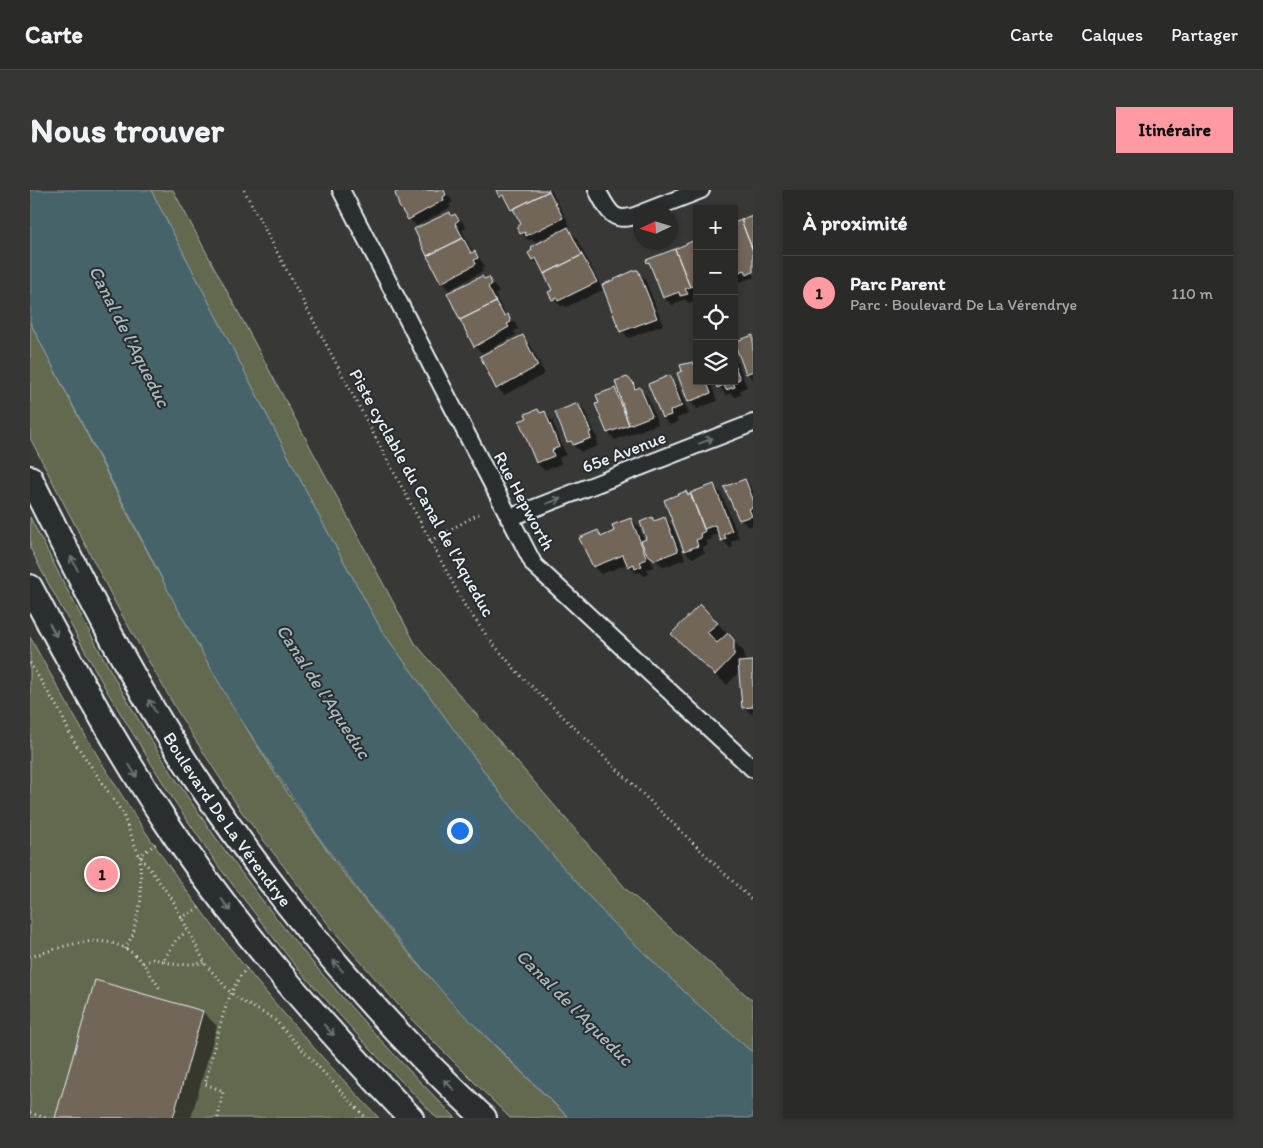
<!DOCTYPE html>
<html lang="fr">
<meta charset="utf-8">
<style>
body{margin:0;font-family:Itim,sans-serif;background:#363634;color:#f1f3f6}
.controls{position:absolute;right:15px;top:15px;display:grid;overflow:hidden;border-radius:0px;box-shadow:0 2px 8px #0003}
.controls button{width:45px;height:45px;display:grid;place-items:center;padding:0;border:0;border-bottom:1px solid #464645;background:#2a2a28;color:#f1f3f6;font:25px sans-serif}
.compass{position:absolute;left:603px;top:15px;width:45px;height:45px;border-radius:50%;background:#2a2a28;box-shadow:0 2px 8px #0003;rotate:266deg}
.you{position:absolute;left:429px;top:640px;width:18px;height:18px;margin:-12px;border:4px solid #fff;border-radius:50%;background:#1a73e8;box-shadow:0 0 0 8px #1a73e833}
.badge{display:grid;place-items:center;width:32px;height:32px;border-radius:50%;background:#ff9aa2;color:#111;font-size:16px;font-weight:700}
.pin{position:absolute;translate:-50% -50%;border:2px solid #fff;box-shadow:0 1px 5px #0006}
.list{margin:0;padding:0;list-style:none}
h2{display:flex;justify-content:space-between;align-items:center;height:65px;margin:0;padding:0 20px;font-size:21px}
h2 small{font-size:16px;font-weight:400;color:#a5a7a8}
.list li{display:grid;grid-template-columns:32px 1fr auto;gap:15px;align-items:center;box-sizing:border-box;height:75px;padding:0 20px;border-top:1px solid #464645}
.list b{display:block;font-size:19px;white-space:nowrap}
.list p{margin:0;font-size:16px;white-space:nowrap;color:#a5a7a8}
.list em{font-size:16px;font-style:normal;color:#a5a7a8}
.icon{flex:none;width:28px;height:28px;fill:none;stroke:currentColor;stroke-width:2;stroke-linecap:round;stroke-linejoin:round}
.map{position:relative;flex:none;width:723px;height:928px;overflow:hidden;border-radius:0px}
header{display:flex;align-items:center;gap:30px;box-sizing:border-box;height:70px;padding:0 25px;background:#2a2a28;border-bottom:1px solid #464645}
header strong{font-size:24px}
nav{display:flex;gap:28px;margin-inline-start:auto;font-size:18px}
.intro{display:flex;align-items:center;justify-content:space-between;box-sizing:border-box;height:120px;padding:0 30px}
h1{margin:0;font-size:35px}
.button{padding:12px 22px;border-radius:0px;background:#ff9aa2;color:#111;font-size:18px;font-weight:700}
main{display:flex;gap:30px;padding:0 30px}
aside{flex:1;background:#2a2a28;border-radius:0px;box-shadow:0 2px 8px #0003}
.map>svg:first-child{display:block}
</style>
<header>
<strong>Carte</strong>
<nav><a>Carte</a><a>Calques</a><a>Partager</a></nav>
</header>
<div class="intro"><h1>Nous trouver</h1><a class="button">Itinéraire</a></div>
<main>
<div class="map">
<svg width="723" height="928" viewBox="0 0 723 928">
<rect width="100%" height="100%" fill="#383836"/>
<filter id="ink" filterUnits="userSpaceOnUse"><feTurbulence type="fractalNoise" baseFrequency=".02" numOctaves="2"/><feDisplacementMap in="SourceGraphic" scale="10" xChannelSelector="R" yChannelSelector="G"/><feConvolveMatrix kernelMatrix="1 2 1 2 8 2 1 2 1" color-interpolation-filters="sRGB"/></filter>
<g filter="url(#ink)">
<path fill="#62694f" stroke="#a5ada4" d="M121 0H143L385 453 597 700 723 811V863L663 810 580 730 518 660 470 603 352 441 290 328Z
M0 132C96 319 186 511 312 681 379 771 458 851 539 928H480L378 826 302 739 211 621 152 529 89 420 0 248Z
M0 327C46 417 91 507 147 591 228 714 322 825 426 928H407L341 860 263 773 189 677 143 609 78 503 11 380 0 357Z
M0 447C47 533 96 618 154 697 213 779 279 855 349 928H0Z"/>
<path fill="#46636a" stroke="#879ca3" d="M0 0H121L290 328 352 441 470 603 518 660 580 730 663 810 723 863V928H539L421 812 336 711 288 646 202 516 143 410 0 132Z"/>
<path fill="#0007" d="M364 0H414L423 12 419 14 421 17 387 36 379 29Z
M467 0H521L540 36 536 37 545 46 573 100 536 117 534 115 531 116 523 109 524 100 512 76 503 70 500 63 531 42 530 40 505 52 502 49 499 51 491 43 493 35 487 25Z
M419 24 422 26 425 25 433 33 436 38 432 40 440 57 455 76 451 78 453 81 419 100 412 93 385 40Z
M723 27V89L721 88 710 92 704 87V34Z
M667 51V105L662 107 664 111 659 113 655 109 642 115 634 108 622 76 618 72Z
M608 82 615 89 633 135 599 148 592 141Z
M459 89 469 102 465 104 476 127 485 133 488 139 484 141 486 145 452 163 445 156 455 90Z
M723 146V190L717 183Z
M493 147 500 154 515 184 474 205 467 198Z
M704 164 717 197 710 200 712 204 705 207 701 203 696 205 686 191H704Z
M663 173 666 177 667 191H680L687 211 667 219 659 211Z
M640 187 647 194 659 224 647 228 648 232 640 235 633 228 619 195Z
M597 188 617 206 628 234 585 250 578 242 585 199 593 207Z
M548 214 556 222 568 250 566 251 568 256 551 262 538 251Z
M508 220 512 224 515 223 522 230 536 265 529 268 531 274 514 280 507 273 499 229Z
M715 290 723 300V335L718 337 710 329Z
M684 295 691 303 709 348 701 352 703 357 700 358 693 350 690 343 681 346 682 349 676 351 678 355 672 357 675 363 662 368 655 361 636 311 656 303 659 306Z
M622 328 625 332 635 328 642 336 655 369 634 377 619 364 624 377 617 379 618 384 614 386 610 382 606 383 598 374 571 384 564 377 551 349 568 342 573 347 586 342 601 329 609 337 614 351 618 350Z
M681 426 714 462 715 473 723 472V525L714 518 710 481 697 495 654 455Z
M66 791 173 822 187 836 161 928H27Z"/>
<path fill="#726658" stroke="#e8f1f8" d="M370 0H414L416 5 413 7 414 10 378 30 369 16 365 3Z
M466 0H519V1L481 20 473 5 469 7Z
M519 1 533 28 496 46 495 42 490 44 487 37 491 34 483 19Z
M420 22 421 26 425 24 429 30 425 33 433 48 397 66 384 39Z
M723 26V61L711 30Z
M711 30 723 61V82L717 85 715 80 704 84V33Z
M538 37 552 65 514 84 506 68 502 70 498 63 502 60 501 57Z
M433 48 441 63 445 61 448 68 444 70 446 74 411 93 397 66Z
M667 49V100H666L664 96 660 97 645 59Z
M645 59 660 97 655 99 658 104 650 106 649 102 633 108 619 72 617 73 616 70Z
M552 65 567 92 528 111 527 108 522 110 518 102 522 100 514 84Z
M605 80H608L627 128 590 142 572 95Z
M452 86 454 89 459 87 462 94 458 97 466 112 430 130 417 103Z
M466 112 474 126 478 124 481 132 477 134 479 137 444 157 430 130Z
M493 145 508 176 466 199 450 166Z
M723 145V181L716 184 704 152Z
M663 172 665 176 667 175V191H676L681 203 658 212 647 183 652 181 650 175Z
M704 174 710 189 703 192 705 197 696 200 694 195 687 198 684 191H704Z
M640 185 652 216 640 221 641 225 632 228 618 194Z
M597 187 603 192 605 199 610 197 622 226 599 235 585 191Z
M585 198 599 235 577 243 565 214 569 213 566 205Z
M548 213 561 242 559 243 561 248 543 255 541 251 537 252 525 222Z
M508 219 510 223 515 221 529 257 522 260 524 266 506 273 489 231 497 228 495 224Z
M715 289 723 309V317L719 319 722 326 709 330 694 297Z
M684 294 702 341 694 344 696 349 691 351 685 335 674 339 660 303Z
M656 301 658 305 661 304 675 341 670 344 671 348 666 350 668 356 654 361 634 310Z
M622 327 624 331 635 327 648 361 625 370 617 364 611 351 616 349 610 332Z
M601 328 617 369 610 372 612 376 605 379 604 374 598 377 593 365 563 377 549 348 568 340 571 347 584 341 582 335Z
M670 414 688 433 677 442 687 453 698 443 704 450V465L685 485 641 444Z
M723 471V517L712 518 708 472Z
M65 790 173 821 143 928H25Z"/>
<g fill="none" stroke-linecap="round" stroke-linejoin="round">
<g stroke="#e8f1f8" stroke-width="20">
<path id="street" d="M311 0 504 375 723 579
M567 0C579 22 583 35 610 24
M614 22 671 0
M479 328 723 233"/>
</g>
<g stroke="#e8f1f8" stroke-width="28">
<g id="secondary">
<path id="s1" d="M0 288C53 395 108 504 176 603 257 721 349 831 454 928"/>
<path d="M0 397C42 477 86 556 136 632 207 739 292 835 381 928"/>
</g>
</g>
<path stroke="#e8f1f8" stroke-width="3" stroke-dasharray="1 4" stroke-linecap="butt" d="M214 0 435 416 463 454 491 486 723 711
M400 351 452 322
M0 473 29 520 43 550 92 622 108 663 142 709 176 775 201 803 215 813 243 828 336 928
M151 728 170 717
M157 741 146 750 133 771 147 775 175 773
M95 759 103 744 111 709 110 665 126 654
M0 767C36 756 78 737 109 769 118 778 124 790 131 800
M113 773 123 769 133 771
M0 923 17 928
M188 928 193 901 175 894C184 861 194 802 217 778"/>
<use href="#street" stroke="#2a2d2e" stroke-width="16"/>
<use href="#secondary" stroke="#2a2d2e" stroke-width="24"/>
</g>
<defs><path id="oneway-shaft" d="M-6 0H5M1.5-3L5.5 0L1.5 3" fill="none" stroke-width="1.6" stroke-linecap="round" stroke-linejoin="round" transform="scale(1.25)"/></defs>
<g stroke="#6c7275">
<use href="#oneway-shaft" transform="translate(676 251) rotate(-21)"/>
<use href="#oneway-shaft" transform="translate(524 311) rotate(-21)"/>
<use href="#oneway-shaft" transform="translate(44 373) rotate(-117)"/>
<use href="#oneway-shaft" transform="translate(23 440) rotate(62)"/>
<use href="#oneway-shaft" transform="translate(122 516) rotate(-120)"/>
<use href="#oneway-shaft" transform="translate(103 581) rotate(59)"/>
<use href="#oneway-shaft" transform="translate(196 715) rotate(54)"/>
<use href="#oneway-shaft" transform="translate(308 776) rotate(-131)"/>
<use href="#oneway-shaft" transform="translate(299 840) rotate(47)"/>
<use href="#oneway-shaft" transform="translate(419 895) rotate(-135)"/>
</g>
</g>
<g text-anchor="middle" stroke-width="4" stroke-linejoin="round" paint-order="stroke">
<g font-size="18" fill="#e8f1f8" stroke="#2a2d2e">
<text transform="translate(594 262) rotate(-21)" y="6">65e Avenue</text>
<text transform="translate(392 303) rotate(61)" y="6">Piste cyclable du Canal de l'Aqueduc</text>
<text transform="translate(494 311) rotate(62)" y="6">Rue Hepworth</text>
<text dy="6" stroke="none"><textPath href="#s1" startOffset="395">Boulevard De La Vérendrye</textPath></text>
</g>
<g font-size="19" font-style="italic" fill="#a7b8bf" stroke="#2a2d2e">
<text transform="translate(100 146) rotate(63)" y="7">Canal de l'Aqueduc</text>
<text transform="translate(294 501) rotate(57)" y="7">Canal de l'Aqueduc</text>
<text transform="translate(545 817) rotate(45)" y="7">Canal de l'Aqueduc</text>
</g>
</g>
</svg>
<div class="controls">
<button>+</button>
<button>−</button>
<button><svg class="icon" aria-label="locate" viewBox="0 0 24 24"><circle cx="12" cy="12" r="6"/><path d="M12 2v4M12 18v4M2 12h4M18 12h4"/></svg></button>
<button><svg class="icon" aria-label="layers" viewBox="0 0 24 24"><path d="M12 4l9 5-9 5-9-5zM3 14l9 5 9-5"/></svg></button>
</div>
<svg class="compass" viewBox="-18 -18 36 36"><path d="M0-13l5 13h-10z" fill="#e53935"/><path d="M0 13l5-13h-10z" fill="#a5a7a8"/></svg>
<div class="you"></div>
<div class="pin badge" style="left:72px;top:684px">1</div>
</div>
<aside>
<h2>À proximité<small></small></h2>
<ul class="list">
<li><span class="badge">1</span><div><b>Parc Parent</b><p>Parc · Boulevard De La Vérendrye</p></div><em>110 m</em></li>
</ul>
</aside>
</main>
